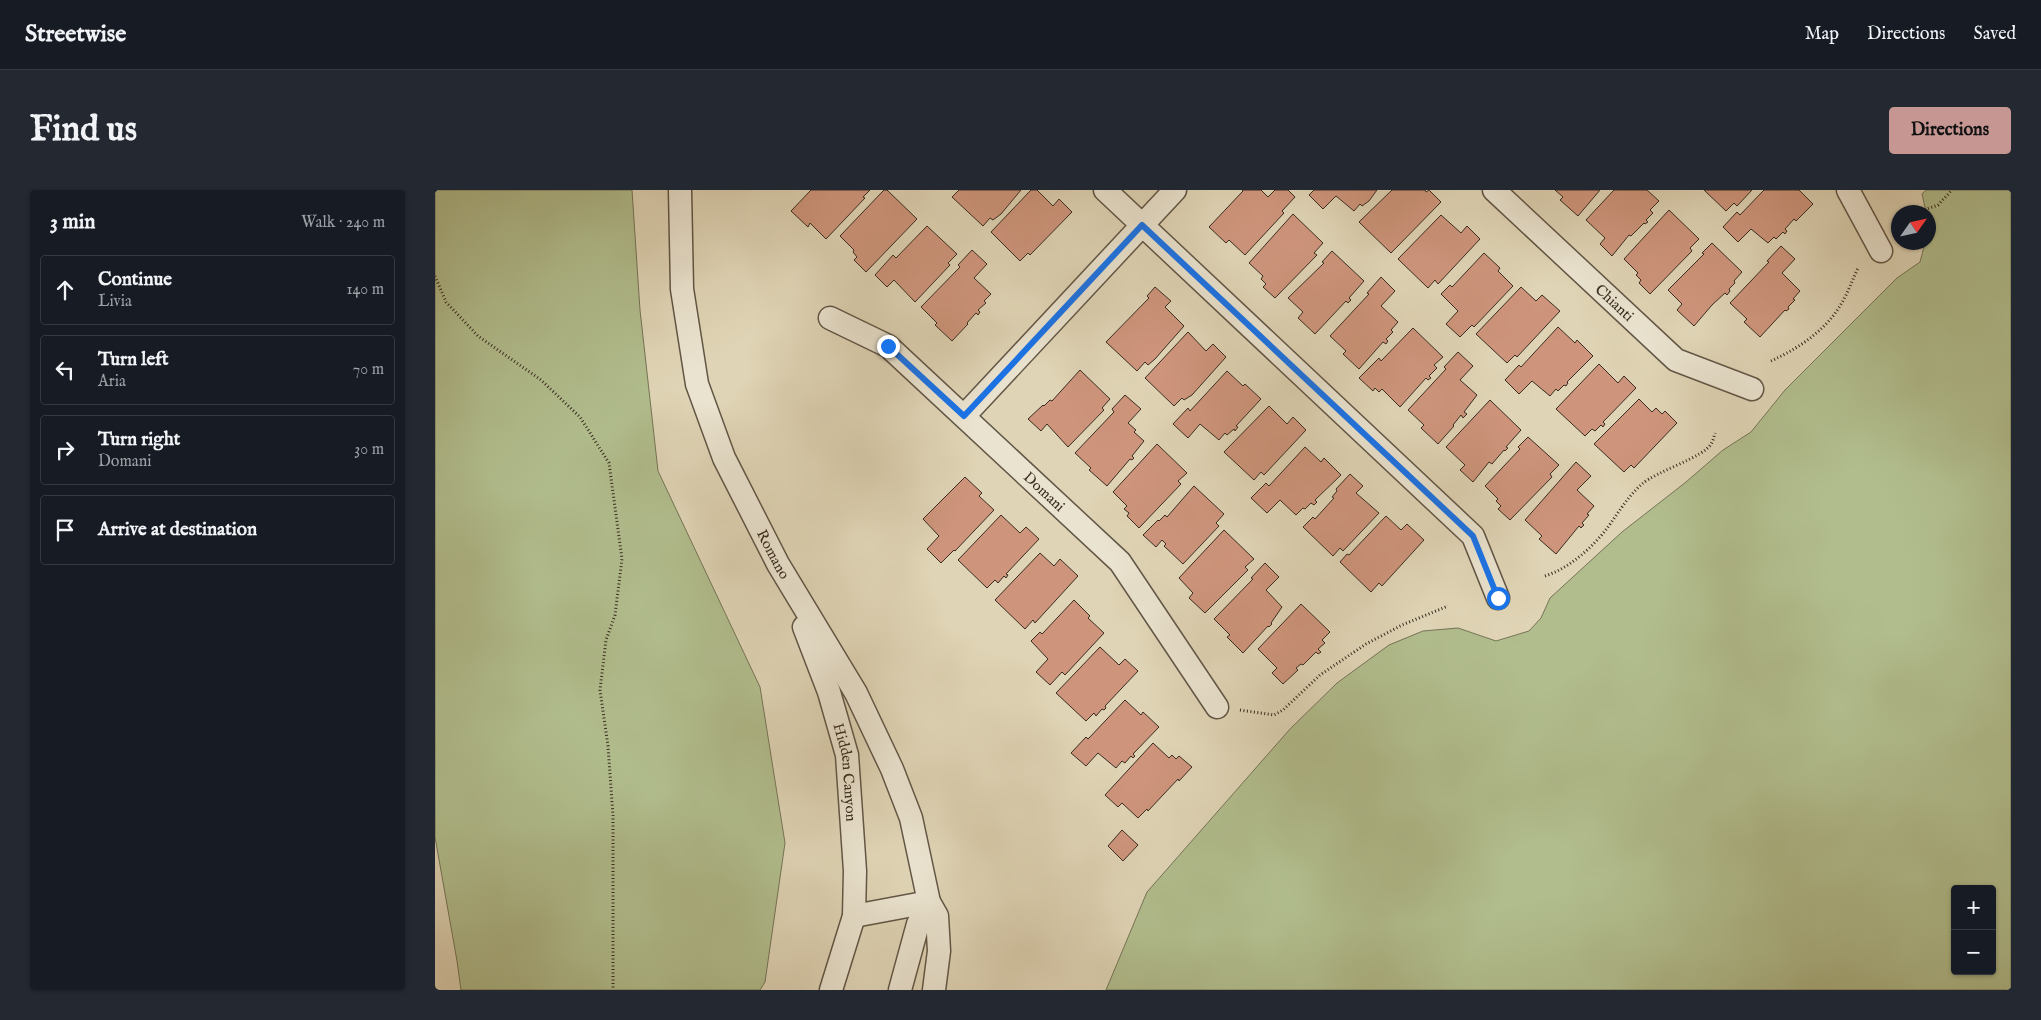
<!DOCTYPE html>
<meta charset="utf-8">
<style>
body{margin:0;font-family:"IM FELL English",serif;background:#242831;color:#f1f3f6}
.controls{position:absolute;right:15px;bottom:15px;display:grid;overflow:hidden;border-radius:5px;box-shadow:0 1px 4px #0004}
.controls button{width:45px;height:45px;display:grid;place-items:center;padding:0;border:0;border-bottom:1px solid #363941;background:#171b24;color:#f1f3f6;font:25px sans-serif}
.compass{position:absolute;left:1456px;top:15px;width:45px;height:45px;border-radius:50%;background:#171b24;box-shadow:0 1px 4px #0004;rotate:56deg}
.stop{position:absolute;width:15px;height:15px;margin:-11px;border:4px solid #1a73e8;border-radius:50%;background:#fff}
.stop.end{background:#1a73e8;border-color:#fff;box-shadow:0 1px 5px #0008}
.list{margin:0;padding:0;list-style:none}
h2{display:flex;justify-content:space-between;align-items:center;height:65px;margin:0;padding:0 20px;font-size:21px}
h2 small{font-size:16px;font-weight:400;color:#9ea1a6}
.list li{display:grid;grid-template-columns:32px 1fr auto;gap:15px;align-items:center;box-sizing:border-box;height:70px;margin:0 10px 10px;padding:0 10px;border:1px solid #363941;border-radius:5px}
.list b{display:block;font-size:19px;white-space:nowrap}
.list p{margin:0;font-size:16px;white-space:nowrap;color:#9ea1a6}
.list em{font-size:16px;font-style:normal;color:#9ea1a6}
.icon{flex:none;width:28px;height:28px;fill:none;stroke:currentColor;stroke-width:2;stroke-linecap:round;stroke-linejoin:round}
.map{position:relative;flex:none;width:1576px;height:800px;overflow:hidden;border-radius:5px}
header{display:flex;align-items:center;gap:30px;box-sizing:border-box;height:70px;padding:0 25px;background:#171b24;border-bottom:1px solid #363941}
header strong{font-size:24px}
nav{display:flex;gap:28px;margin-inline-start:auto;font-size:18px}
.intro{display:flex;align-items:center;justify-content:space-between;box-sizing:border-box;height:120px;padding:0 30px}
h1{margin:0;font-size:35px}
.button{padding:12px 22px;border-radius:5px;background:#c59692;color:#111;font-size:18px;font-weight:700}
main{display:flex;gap:30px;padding:0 30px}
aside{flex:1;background:#171b24;border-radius:5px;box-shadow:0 1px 4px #0004}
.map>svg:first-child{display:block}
</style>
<header>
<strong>Streetwise</strong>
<nav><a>Map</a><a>Directions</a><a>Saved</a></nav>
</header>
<div class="intro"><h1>Find us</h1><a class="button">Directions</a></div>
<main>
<aside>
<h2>3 min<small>Walk · 240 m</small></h2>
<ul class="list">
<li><svg class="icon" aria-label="ahead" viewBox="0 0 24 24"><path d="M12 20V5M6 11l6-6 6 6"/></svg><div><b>Continue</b><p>Livia</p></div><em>140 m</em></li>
<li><svg class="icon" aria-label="left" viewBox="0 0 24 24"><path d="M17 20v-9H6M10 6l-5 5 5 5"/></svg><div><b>Turn left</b><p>Aria</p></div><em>70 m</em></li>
<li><svg class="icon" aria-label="right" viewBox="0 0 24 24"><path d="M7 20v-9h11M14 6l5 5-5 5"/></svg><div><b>Turn right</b><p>Domani</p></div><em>30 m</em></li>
<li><svg class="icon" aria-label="arrive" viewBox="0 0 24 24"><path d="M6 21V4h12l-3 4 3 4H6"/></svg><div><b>Arrive at destination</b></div></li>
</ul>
</aside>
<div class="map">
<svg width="1576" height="800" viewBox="0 0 1576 800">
<rect width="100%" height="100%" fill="#dfd4b5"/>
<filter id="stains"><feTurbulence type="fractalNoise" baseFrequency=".004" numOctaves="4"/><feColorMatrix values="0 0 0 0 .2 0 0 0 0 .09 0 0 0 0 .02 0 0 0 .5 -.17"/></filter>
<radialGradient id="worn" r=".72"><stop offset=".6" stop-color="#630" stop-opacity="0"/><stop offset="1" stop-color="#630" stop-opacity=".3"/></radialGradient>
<path fill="#b1bd8d" stroke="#757457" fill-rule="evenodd" d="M0 0H197L205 120 223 281 325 497 350 653 330 792 325 800H26L22 771 0 647Z
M1491 0H1576V800H671L712 702 855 539 902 493 954 455 988 441 1023 438 1061 451 1094 441 1106 428 1115 408 1187 342 1251 292 1288 260 1316 242 1350 200 1462 88 1485 72 1490 53 1494 52V22H1491L1487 4ZM1520 699H1557V781H1520Z"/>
<path fill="#ce957c" stroke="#392c21" d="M376 0H435L428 7 430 8 391 49 375 33 373 37 356 21Z
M449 0H452L482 29 431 82 419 70 422 67 418 62 419 60 405 46Z
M524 0H586L566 24 558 30 555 28 548 36 517 7Z
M596 0H602L618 16 624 9 637 22 595 65 593 63 585 71 556 42Z
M807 0H826L833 7 840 0H853L860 7 847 21 849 23 810 65 794 50 791 53 774 37 808 1Z
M879 0H942L934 11 927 16 925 14 919 21 901 6 888 19 874 5Z
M957 0H990L991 2 994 0 1006 12 956 63 924 32Z
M1120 0H1165L1143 26 1125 10 1128 7Z
M1179 0H1212L1224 11 1215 20 1218 23 1211 30 1213 32 1210 34 1209 33 1196 46 1194 45 1177 66 1165 54 1170 48 1151 30Z
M1269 0H1317L1302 16 1299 13 1291 21Z
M1329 0H1364L1378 14 1361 31 1359 29 1350 39 1352 41 1350 44 1348 42 1341 49 1339 47 1333 53 1316 39 1303 52 1288 37 1302 22 1305 25Z
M1234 20 1264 49 1255 58 1257 61 1215 104 1204 93 1206 90 1201 85 1203 83 1189 69Z
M858 24 888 53 879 63 882 65 840 108 828 97 831 94 826 89 828 86 814 73Z
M1006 25 1026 43 1032 36 1045 49 1003 94 1000 90 993 98 963 69Z
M492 36 522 64 513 73 515 75 480 112 459 90 452 97 440 85 458 65 461 68Z
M1277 53 1307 82 1299 91 1300 93 1294 99 1295 101 1292 105 1290 103 1277 115 1259 136 1242 120 1247 114 1233 100 1269 64 1267 63Z
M1346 56 1360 69 1347 83 1365 101 1358 109 1360 110 1353 117 1354 119 1351 121 1350 120 1325 147 1309 132 1312 129 1295 113 1334 72 1332 71Z
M537 60 552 74 539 88 556 104 549 111 551 113 543 120 545 122 543 125 541 123 532 133 533 134 517 151 500 135 502 133 486 117 525 77 523 75Z
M897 61 929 91 914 108 916 110 913 113 911 111 880 144 863 128 868 122 853 108 889 73 887 72Z
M1049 63 1065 78 1063 81 1078 96 1039 137 1037 135 1025 147 1011 134 1023 121 1006 104 1015 95 1017 97Z
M946 87 960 101 946 116 963 132 956 140 958 142 951 149 953 151 951 154 948 152 924 179 908 164 911 161 895 146 934 104 932 103Z
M720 97 736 111 730 117 749 136 720 169 713 175 710 172 702 181 671 152 714 108 712 106Z
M1086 97 1101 111 1107 105 1125 121 1082 167 1080 165 1072 173 1041 144Z
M1123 137 1140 153 1142 150 1158 166 1132 192 1133 193 1131 196 1129 195 1123 201 1121 199 1115 206 1097 191 1084 204 1070 190 1084 175 1086 177Z
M978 138 1008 167 999 175 1002 178 994 186 996 188 993 190 991 188 965 217 947 199 944 202 940 198 938 201 924 188 944 168 946 171Z
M753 142 771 161 778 154 791 167 757 205 749 210 747 208 739 216 710 188Z
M1023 162 1038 176 1025 190 1042 205 1029 222 1032 224 1028 228 1026 225 1018 235 1019 236 1003 254 986 238 989 235 973 220 1011 179 1009 177Z
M1164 174 1183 193 1189 186 1201 198 1168 232 1170 234 1168 237 1166 235 1160 241 1157 239 1150 246 1121 219Z
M645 180 675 209 667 218 669 220 633 257 612 234 606 241 593 229 608 215 609 216 615 210 617 211Z
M792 181 808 196 810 194 826 209 801 236 803 237 800 241 799 239 792 245 790 243 784 250 765 234 753 248 738 234 753 218 755 221Z
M690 205 706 219 693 233 701 240 699 242 709 251 697 266 699 268 697 270 695 269 672 296 654 280 656 278 640 263 679 222 677 219Z
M1204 209 1217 222 1221 218 1227 224 1230 221 1242 233 1199 278 1196 275 1189 282 1159 254Z
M1055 210 1086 240 1071 257 1073 258 1070 261 1069 260 1057 274 1054 272 1038 292 1025 280 1030 275 1011 257Z
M834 216 852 234 858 227 871 240 829 285 826 282 819 290 789 262Z
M1093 247 1124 275 1115 284 1117 287 1075 330 1063 319 1066 316 1061 311 1063 309 1050 296 1085 259 1083 257Z
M722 254 752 283 743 291 746 294 704 338 692 326 694 323 689 319 692 316 678 302Z
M870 257 886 272 889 268 906 285 880 310 882 312 879 315 876 313 870 319 868 318 861 325 845 310 832 323 816 308 831 293 834 296Z
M1141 272 1156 286 1142 300 1159 316 1152 324 1154 325 1147 333 1149 335 1146 338 1144 336 1121 364 1104 349 1107 346 1090 330Z
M915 284 928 296 921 303 944 323 908 361 905 358 898 366 868 337 878 327 880 329 899 308 897 307 902 301 901 299Z
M530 287 547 303 544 306 559 320 520 361 519 360 506 373 492 359 504 346 488 329Z
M759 296 789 324 781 333 784 336 748 374 729 356 731 354 727 350 721 357 708 345 723 330 724 331 730 325 732 327Z
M566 325 585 343 591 337 604 349 571 384 573 385 571 388 569 386 563 393 560 390 552 398 523 370Z
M951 326 966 340 972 334 989 350 947 396 944 393 936 402 905 372 912 364 914 365Z
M789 340 819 369 810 377 813 380 770 423 754 408 758 403 744 388Z
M605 363 619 376 625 369 643 386 600 433 598 430 590 439 560 410Z
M830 373 844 387 831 400 847 417 836 433 837 434 834 437 833 436 808 463 792 447 795 445 779 429 818 389 816 388Z
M639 410 655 426 653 428 669 443 630 485 627 482 615 495 601 482 613 469 596 451 605 442 607 444Z
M866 414 895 442 887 450 890 453 883 459 886 462 883 464 881 462 868 475 866 474 861 478 863 480 848 494 837 483 842 478 823 459Z
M665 457 684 475 690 469 703 481 670 516 671 518 669 520 667 519 661 526 659 523 651 531 621 503Z
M690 510 706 525 708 522 724 537 698 564 700 566 698 568 696 566 690 573 687 571 681 578 663 563 651 576 636 563 651 547 653 549Z
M718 553 734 568 737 565 741 569 744 566 757 577 744 591 743 589 713 621 712 619 703 628 687 613 683 617 670 605Z
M687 640 703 655 688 671 673 656Z"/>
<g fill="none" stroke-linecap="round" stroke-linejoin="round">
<g stroke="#625646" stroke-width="25">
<g id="street">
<path id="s1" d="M245 0 247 99 262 194 289 268 343 374 421 503 457 579 476 628 494 712 502 726 504 761 499 800"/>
<path d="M670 0 1038 346 1063 408"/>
<path id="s2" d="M1059 0 1241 170 1317 199"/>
<path d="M1413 0 1446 61"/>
<path id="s3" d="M395 128 453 156 685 372 782 517"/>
<path d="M529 226 740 0"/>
<path id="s4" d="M369 437 394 502 412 565 420 681 419 726 396 800"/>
<path d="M419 726 494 712"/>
<path d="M465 800 483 734 494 712"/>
</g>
</g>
<path stroke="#392c21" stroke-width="3" stroke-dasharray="1 2.5" stroke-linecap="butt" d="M1483 22 1503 15 1517 0
M0 86 11 112 43 146 106 190 145 227 174 273 187 369 180 425 171 450 165 500 173 556 178 626V800
M1336 171C1362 159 1389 142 1405 116 1412 105 1417 91 1423 78
M1110 386C1135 378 1158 357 1173 337 1184 322 1193 306 1207 294 1222 281 1269 267 1276 254 1278 251 1279 247 1280 243
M805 520 839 525 848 520 885 485 931 454 967 435 1013 416"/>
<use href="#street" stroke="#eae3cf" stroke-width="22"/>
</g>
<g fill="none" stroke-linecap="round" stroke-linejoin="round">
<path stroke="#1a73e8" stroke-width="6" d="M453 156 529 226 707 35 1038 346 1063 408"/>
</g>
<g text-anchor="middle" stroke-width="4.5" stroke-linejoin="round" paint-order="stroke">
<g font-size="15" fill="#392c21" stroke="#eae3cf">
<text dy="5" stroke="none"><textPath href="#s2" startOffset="165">Chianti</textPath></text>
<text dy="5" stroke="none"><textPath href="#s3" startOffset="278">Domani</textPath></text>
<text dy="5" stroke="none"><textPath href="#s1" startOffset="382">Romano</textPath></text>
<text dy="5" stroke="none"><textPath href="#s4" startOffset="152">Hidden Canyon</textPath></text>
</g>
</g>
<rect width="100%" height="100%" filter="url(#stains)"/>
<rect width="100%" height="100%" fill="url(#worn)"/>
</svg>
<div class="controls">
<button>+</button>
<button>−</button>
</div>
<svg class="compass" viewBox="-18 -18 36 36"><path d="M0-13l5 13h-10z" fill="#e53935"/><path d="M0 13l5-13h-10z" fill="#9ea1a6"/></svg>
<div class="stop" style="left:1063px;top:408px"></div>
<div class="stop end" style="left:453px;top:156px"></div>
</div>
</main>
